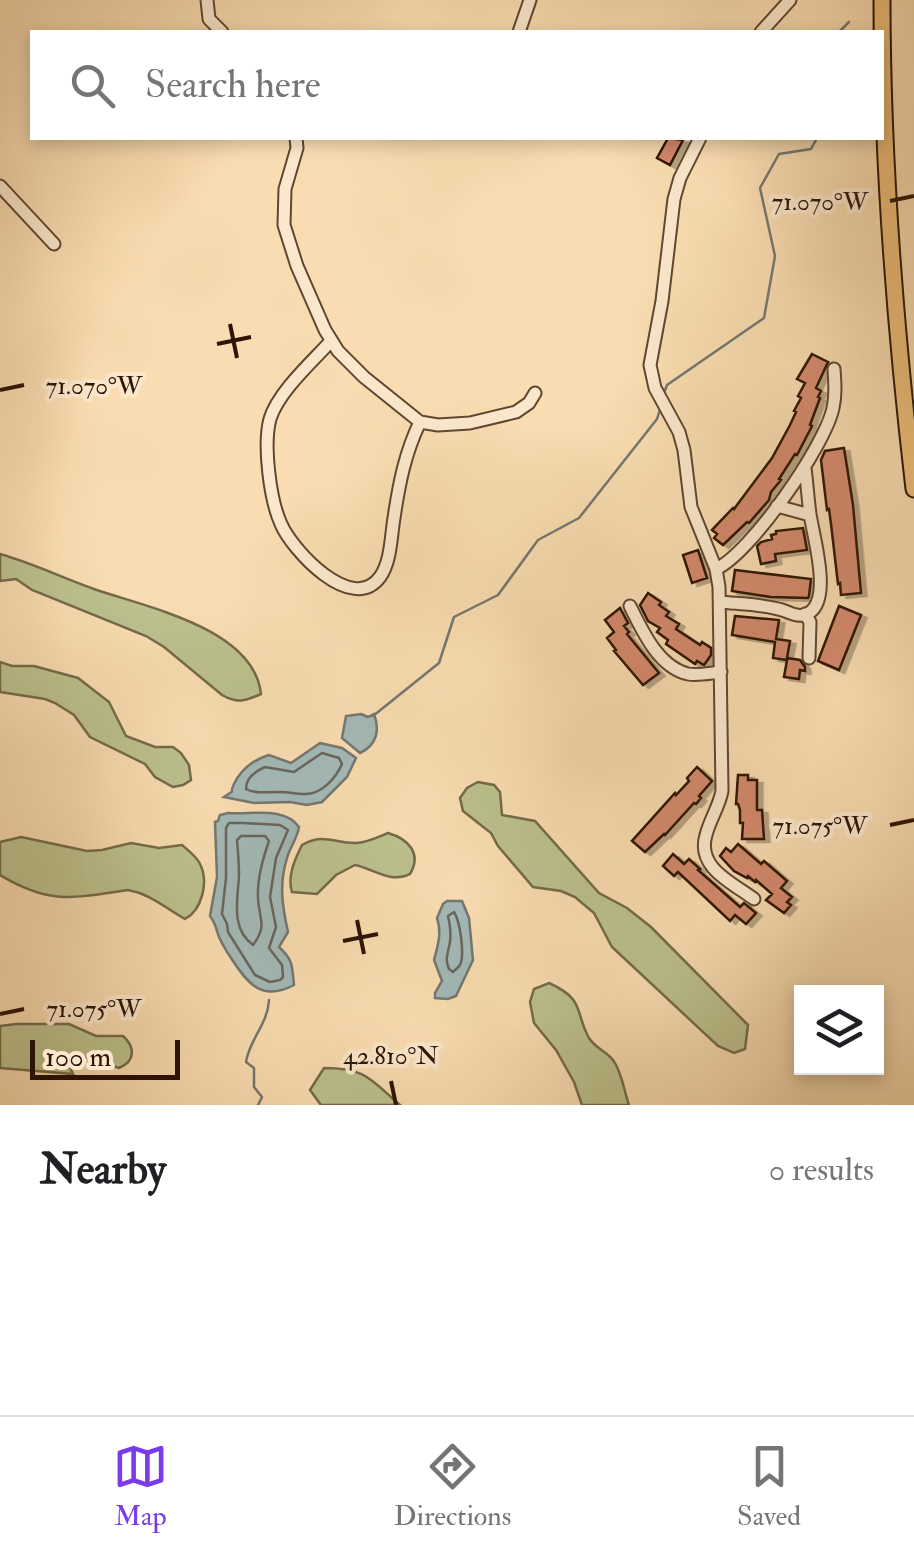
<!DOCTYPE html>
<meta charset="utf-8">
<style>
body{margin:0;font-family:"IM FELL Double Pica",serif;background:#f6f6f6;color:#202124}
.controls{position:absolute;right:30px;bottom:30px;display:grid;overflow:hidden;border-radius:0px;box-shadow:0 5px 15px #0003}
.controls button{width:90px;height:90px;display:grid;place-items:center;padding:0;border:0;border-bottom:2px solid #e0e0e0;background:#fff;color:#202124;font:50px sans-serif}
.scale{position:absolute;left:30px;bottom:25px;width:150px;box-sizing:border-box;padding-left:10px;border:5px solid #2d1405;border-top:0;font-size:28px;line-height:35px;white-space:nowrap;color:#2d1405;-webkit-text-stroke:8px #fbe8cc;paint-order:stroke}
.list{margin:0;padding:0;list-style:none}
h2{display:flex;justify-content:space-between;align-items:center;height:130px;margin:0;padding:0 40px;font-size:42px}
h2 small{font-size:32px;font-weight:400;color:#757577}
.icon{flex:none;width:55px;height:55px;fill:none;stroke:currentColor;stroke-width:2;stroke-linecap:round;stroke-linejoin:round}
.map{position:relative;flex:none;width:914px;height:1105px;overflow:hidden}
.search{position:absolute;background:#fff;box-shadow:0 5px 15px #0003;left:30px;right:30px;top:30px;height:110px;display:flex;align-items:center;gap:25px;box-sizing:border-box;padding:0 35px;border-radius:0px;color:#757577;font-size:38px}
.sheet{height:310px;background:#fff}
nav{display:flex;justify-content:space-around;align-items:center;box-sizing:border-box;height:140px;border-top:2px solid #e0e0e0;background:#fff;font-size:28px;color:#757577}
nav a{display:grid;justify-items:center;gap:5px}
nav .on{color:#7c3aed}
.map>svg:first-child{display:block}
</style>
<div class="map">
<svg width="914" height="1105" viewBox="0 0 914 1105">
<defs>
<filter id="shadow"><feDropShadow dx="5.5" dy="3" stdDeviation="0" flood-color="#0004"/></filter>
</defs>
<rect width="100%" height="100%" fill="#f9dcb1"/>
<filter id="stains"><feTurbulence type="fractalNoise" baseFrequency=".002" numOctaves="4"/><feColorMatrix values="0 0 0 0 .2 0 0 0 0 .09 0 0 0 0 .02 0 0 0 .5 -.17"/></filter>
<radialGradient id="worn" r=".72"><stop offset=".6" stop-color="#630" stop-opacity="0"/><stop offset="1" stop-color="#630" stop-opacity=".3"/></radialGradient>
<path fill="#bcc18d" stroke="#746a49" stroke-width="2.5" d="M0 554C32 563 63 578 94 589 145 607 254 628 261 694 245 701 238 704 222 695L164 647 146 636 32 590 16 579 0 581Z
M0 662 12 666H34L78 678 109 702 126 736 155 747H173L181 753 189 765 191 780 183 785 173 787 155 777 145 764 90 737 74 715 55 703 45 699 0 692Z
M478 782 494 785 500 792 502 815 535 821 599 893 627 908 651 927 748 1025 745 1049 734 1053 718 1046 612 947 594 913 575 897 561 891 533 887 498 846 491 833 463 811 460 798 467 788Z
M388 833C409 839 422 854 410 874 391 884 374 869 355 865L336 875 317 894 292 892C287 876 295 859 302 845 324 832 335 844 357 843 368 842 378 837 388 833Z
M21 837 87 851 102 850 131 843 159 848 182 845C188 850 197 857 200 864 209 882 202 910 185 919 165 908 151 894 128 890 73 898 50 905 0 875V842Z
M549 983C586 1000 574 1011 589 1038 595 1048 606 1051 613 1060 622 1072 624 1091 629 1105H582L574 1082 556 1050 534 1023 530 1002 534 989Z
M16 1024H69L96 1036H123C135 1047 136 1061 119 1068L83 1056 69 1065 73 1074 0 1068V1026Z
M324 1068C366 1068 370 1079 400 1105H321L310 1090Z"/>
<path fill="#a3b9b7" stroke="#747770" stroke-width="2.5" d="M361 714 368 717 374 714C380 730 377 745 360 753L342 738 346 716Z
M320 743 342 748 356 758 347 777 322 802 307 805 290 802 254 803 224 797C238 787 228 797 234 784 241 769 253 760 269 755L291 763Z
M228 813C252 815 284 806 299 827 297 839 290 847 287 858 279 884 282 905 288 932L279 947C293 960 292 965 294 985 262 1002 248 984 231 958 227 952 222 944 219 937 216 929 216 924 210 916L217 877 215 822 218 821 220 815Z
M447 901H462L469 918 473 960 456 996 448 999 435 998V993L442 981 434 960C438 945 442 933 437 918L443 904Z"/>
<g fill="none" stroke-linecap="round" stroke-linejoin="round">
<path stroke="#68665e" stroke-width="2.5" d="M322 753 339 758 342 764C336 778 321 795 304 794 296 794 288 792 279 792 267 792 256 794 246 789 246 778 256 771 265 767L294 772Z
M243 823 280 825 288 830 276 858 270 897 276 927 269 948 282 965 283 977 280 980 270 982 255 975 228 932 227 924 222 914 226 878V828L229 823Z
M241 836H265L269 841C263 858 257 880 258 898 259 920 268 925 253 945 230 928 238 899 239 875 239 863 238 852 237 840Z
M454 912C460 921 465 955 460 965 458 968 455 970 453 972L449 969C445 959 447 957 449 947 452 937 450 925 448 916Z"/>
<path stroke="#747770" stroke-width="2.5" d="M839 32 849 22
M664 393 667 385 764 318 775 256 760 188 779 154 811 149 817 138
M373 716 439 663 454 617 498 595 538 540 579 518 657 419 661 406
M258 1105 262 1097 254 1087V1068L246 1062C249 1040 268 1024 269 1000"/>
</g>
<path fill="#d3896c" stroke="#2d1405" stroke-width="2.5" filter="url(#shadow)" d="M668 138 683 140 670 165 657 158Z
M812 354 828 362 816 388 821 391 818 397 820 398 810 425 812 426 797 455 795 454 779 479 781 480 771 492 769 500 749 523 747 522 723 545 714 538 717 534 712 530 733 508 734 509 772 458 790 425 796 412 794 411 801 398 798 396 805 383 797 379Z
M844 448 853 505 861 593 841 595 840 583 838 584 831 524 829 509 827 510 821 460 825 451Z
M803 528 807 550 775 554 776 561 761 564 757 546 761 542 772 539 771 535 776 534V531Z
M698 550 707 578 692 583 683 555Z
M735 570 811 579 809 596 808 598 771 597 732 591Z
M648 593 661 602 659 605 669 612 666 616 679 624 676 629 700 645 702 642 711 648V655L704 665 697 661 695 664 666 644 668 640 657 632 660 628 648 621 640 605Z
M839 606 861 615 839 670 818 661Z
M620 608 628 623 624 626 629 632 627 634 659 673 643 685 614 651 616 650 607 638 614 632 605 620Z
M735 616 779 620 776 639 790 641 787 658 800 660 805 667V671L800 670 799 679 784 677 787 660 773 658 775 642 732 635Z
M697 767 712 781 699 796 701 798 696 804 694 803 665 835 664 834 645 852 632 841 675 793 676 795 689 781 687 778Z
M738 775H748V780H757V810H762L764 839H742L743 823H740V810L738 804H736Z
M738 844 761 864 764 861 787 881 781 888 792 897 787 902 791 905 784 913 766 900 772 894 756 880 755 882 748 876 747 878 734 871 720 856 726 848 731 852Z
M673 854 684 864 689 859 700 869 698 870 740 907 744 903 756 913 746 924 735 915 730 921 678 872 674 876 663 866Z"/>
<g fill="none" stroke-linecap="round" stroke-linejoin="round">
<g stroke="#604630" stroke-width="15">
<path id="minor" d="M207 0 209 19 222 32
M519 32 530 0
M761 32 790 0
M296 138 297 148 285 189 284 225 297 266 325 330 338 351 364 377 420 422 438 425 470 423 516 412 529 403 535 393
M700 138 680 178 674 199 662 301 650 365 655 388 679 432 684 450 691 507 716 569 719 587 722 791C719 807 710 819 706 835 696 868 733 883 754 899
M0 186 54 244
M331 341C313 361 278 392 270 419 263 445 270 500 281 524 292 550 352 615 380 577 391 562 391 536 394 518 399 484 405 453 420 422
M777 506 810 515
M716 569C750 554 825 446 833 408 836 395 835 382 834 369
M720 602C740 604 762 604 782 610 789 612 796 617 804 615 835 607 813 536 810 514 808 499 807 483 805 468
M630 606C642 630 658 667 688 674 698 676 710 673 721 672
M805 614 810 622 809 658"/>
</g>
<g stroke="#2d1405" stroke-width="19">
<path id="highway" d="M882 0C882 164 895 326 914 489"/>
</g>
<use href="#minor" stroke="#fbe8cc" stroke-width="11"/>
<use href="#highway" stroke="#ecbe78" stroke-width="15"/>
</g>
<path fill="none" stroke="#2d1405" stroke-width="4" d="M890 201 914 196M230 324 237 358M217 344 251 337M0 390 24 385M890 825 914 820M357 920 364 954M343 941 378 934M0 1014 24 1009M391 1081 396 1105"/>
<g font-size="25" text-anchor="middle" fill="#2d1405" stroke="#fbe8cc" stroke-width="8" stroke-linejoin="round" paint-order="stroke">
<text x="820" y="210">71.070°W</text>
<text x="94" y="394">71.070°W</text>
<text x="820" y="834">71.075°W</text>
<text x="94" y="1017">71.075°W</text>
<text x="391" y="1064">42.810°N</text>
</g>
<rect width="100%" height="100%" filter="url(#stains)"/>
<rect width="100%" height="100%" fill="url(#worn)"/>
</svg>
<div class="controls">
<button><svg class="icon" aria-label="layers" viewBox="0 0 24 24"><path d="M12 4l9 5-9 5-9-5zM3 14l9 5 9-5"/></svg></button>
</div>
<div class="scale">100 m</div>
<div class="search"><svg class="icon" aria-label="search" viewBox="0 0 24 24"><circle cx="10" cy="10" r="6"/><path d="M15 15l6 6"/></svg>Search here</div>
</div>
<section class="sheet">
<h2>Nearby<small>0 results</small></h2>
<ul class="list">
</ul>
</section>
<nav>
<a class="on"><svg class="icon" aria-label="map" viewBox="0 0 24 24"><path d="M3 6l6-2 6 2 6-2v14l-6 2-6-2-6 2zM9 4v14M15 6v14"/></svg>Map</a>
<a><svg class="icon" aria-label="directions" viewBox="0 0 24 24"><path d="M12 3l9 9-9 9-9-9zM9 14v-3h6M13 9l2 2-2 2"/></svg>Directions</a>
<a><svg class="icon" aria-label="saved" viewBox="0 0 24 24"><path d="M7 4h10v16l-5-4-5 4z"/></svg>Saved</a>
</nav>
